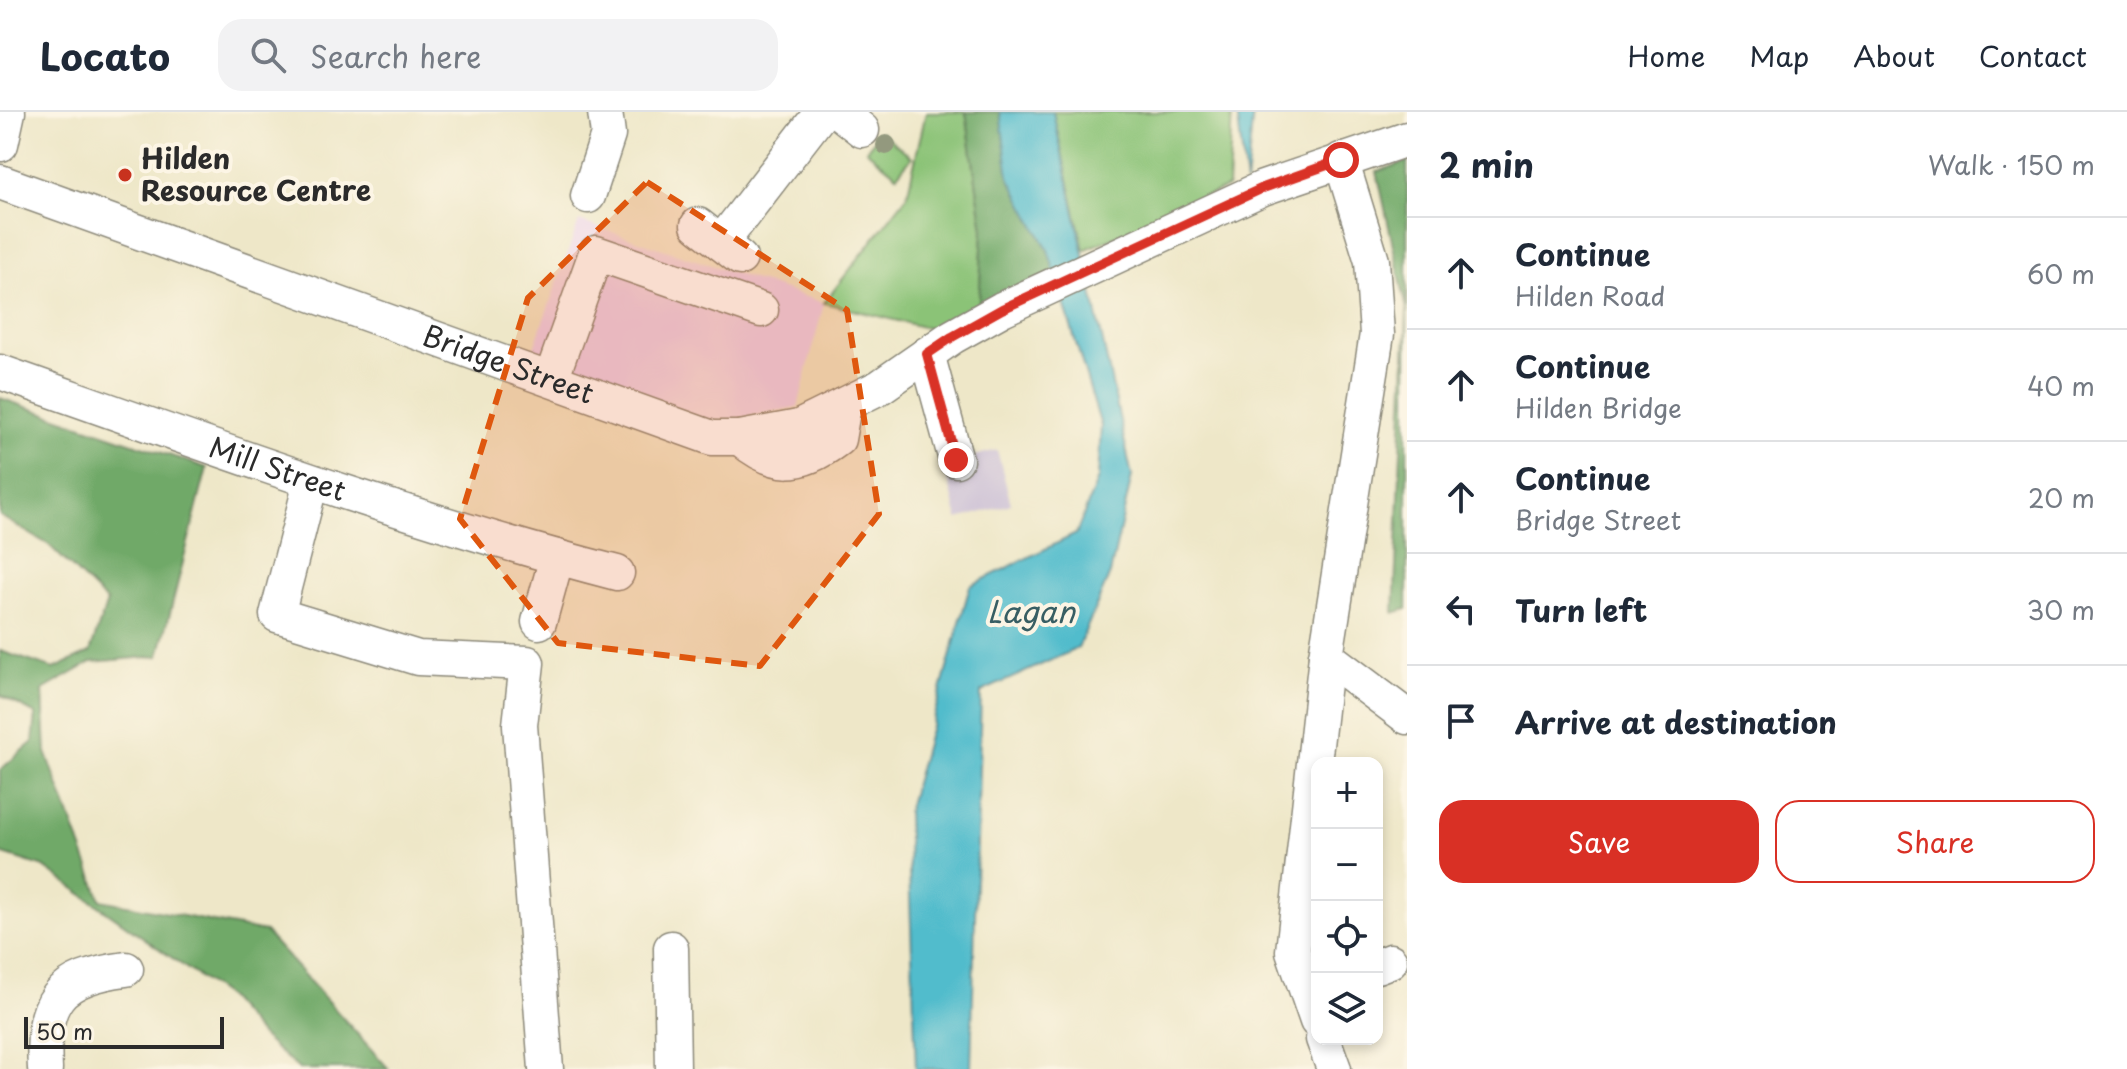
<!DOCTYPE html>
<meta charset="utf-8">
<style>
body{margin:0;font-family:"Playpen Sans",sans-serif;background:#f2f2f3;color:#1f2937}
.controls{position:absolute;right:24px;bottom:24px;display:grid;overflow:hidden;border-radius:16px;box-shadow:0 4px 12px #0003}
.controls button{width:72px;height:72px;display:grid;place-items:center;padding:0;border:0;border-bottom:2px solid #e0e1e3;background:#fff;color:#1f2937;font:40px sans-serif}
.scale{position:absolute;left:24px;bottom:20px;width:200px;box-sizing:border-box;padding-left:8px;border:4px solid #2b2b2b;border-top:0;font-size:22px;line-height:28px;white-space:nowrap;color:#2b2b2b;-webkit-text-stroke:6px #fcf5e5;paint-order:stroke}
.stop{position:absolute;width:24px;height:24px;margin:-18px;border:6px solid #d93025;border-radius:50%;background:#fff}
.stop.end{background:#d93025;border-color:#fff;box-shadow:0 2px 8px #0008}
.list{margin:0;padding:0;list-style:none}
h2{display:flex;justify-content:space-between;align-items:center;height:104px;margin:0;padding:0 32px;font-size:34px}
h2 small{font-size:26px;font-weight:400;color:#747a83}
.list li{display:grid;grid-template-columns:52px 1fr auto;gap:24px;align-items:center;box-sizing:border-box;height:112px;padding:0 32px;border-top:2px solid #e0e1e3}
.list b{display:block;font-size:30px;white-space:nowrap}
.list p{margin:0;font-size:26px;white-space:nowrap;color:#747a83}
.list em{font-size:26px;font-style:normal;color:#747a83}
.actions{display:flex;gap:16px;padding:24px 32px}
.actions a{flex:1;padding:18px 0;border:2px solid #d93025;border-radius:24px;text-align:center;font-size:28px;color:#d93025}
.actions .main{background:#d93025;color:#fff}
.icon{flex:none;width:44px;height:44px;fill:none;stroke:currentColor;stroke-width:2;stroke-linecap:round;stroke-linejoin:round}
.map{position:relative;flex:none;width:1407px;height:957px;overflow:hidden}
header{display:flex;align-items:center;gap:48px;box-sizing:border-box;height:112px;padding:0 40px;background:#fff;border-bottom:2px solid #e0e1e3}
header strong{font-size:38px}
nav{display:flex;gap:44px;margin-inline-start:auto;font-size:28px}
.search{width:560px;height:72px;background:#f2f2f3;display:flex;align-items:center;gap:20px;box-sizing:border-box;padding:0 28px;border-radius:24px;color:#747a83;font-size:30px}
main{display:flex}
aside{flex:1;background:#fff}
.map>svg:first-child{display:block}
</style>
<header>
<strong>Locato</strong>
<div class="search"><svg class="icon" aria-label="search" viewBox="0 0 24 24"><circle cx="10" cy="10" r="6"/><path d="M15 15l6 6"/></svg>Search here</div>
<nav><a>Home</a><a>Map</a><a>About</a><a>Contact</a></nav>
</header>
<main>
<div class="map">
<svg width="1407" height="957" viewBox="0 0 1407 957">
<rect width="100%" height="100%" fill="#fcf5e5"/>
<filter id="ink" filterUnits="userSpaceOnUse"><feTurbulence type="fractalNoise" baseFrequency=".0125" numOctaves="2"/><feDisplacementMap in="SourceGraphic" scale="16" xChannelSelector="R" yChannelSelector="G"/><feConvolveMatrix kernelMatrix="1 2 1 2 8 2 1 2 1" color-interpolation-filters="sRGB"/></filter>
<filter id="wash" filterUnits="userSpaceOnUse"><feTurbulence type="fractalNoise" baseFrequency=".006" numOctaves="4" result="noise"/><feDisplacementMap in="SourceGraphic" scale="32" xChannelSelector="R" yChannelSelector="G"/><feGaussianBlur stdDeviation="1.8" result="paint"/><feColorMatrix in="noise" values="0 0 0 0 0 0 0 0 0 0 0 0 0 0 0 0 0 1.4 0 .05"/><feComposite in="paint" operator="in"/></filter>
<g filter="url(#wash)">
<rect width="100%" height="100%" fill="#eee7c8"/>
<path fill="#ebd1eb" d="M579 109 824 191 798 295 731 308 705 309 530 246Z"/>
<path fill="#cbbfd5" d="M997 338 1011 392 958 407 944 352Z"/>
<path fill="#8bc377" stroke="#5b7751" stroke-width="2" d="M926 0H966L983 117 979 192 935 218 824 191 907 84Z
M1053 0H1232L1228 75 1084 138Z
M881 20 912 45 897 63 866 38Z"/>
<path fill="#70a968" stroke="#4e6a4a" stroke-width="2" d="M966 0H1000L1009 65 1048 138 1055 160 979 192 983 117Z
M1407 49V497L1394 501 1407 198 1377 60Z
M0 286 207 356 159 544 92 550 43 578 46 640 101 788 265 820 389 957H299L262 925 227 885 44 755 0 741V658L33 630 36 602 0 583V539L54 557 90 540 107 490 49 433 0 404Z"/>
<path fill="#51bccc" stroke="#3e747c" stroke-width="2" d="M1000 0H1053L1132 364 1110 462 1078 536 981 580 971 957H916L907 700 970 474 1076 422 1098 366 1101 314 1048 138 1009 65Z
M1237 0H1253L1246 72Z"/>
</g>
<g filter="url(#ink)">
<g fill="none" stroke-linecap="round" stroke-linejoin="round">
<g stroke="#8c897a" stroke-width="37">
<g id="minor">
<path d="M839 0 862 18"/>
<path d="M1 32 8 0"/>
<path id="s1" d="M0 70 712 326H740L799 315 880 275 952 225 1002 197 1263 76 1407 27"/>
<path d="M588 84 608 23 605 0"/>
<path d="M698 113 740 146"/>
<path d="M721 131 822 0"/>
<path d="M927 242 956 348"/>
<path id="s2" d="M0 260C204 332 407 407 617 461"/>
<path d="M551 267 596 141 761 198"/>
<path d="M740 326C776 357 801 355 838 327L844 293"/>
<path d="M311 370 277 503 418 546 527 551 520 613 546 957"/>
<path d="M539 510 557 445"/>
<path d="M1326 544 1407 605"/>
<path d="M671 836 673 957"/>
<path d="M1377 854 1390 849"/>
<path d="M1317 909 1293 839 1326 544 1377 222 1372 149 1341 48"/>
<path d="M1323 927 1334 957"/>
<path d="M45 957C41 889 57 866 126 857"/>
</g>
</g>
<use href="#minor" stroke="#fff" stroke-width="34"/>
</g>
<circle fill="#93997e" cx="886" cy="33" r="10"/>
</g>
<g fill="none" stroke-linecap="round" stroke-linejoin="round" filter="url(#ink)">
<path stroke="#d93025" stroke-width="10" d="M956 348 927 242 952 225 1002 197 1263 76 1341 48"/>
</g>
<path fill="#df570e" fill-opacity="0.2" stroke="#df570e" stroke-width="6" stroke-dasharray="16 10" stroke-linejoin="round" d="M647 70 847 198 879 402 760 554 558 531 460 407 528 186Z"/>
<circle fill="#c8321e" stroke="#fcf5e5" stroke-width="3" cx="125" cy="63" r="8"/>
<g text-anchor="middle" stroke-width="8" stroke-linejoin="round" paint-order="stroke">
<g font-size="28" font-weight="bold" fill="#2b2b2b" stroke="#fcf5e5" text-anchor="start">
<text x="141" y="57">Hilden<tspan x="141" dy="32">Resource Centre</tspan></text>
</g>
<g font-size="28" fill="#2b2b2b" stroke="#fcf5e5">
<text dy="10" stroke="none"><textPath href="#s1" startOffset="540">Bridge Street</textPath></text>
<text dy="10" stroke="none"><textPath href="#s2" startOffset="294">Mill Street</textPath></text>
</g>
<g font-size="30" font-style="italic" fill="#385e63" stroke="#fcf5e5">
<text x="1031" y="511">Lagan</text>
</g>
</g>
</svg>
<div class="controls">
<button>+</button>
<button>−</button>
<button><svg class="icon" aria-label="locate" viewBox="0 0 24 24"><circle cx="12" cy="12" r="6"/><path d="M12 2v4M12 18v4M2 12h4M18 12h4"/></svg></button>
<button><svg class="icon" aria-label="layers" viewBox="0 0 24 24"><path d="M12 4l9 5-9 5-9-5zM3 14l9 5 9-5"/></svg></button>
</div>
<div class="scale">50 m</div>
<div class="stop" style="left:1341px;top:48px"></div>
<div class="stop end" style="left:956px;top:348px"></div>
</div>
<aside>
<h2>2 min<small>Walk · 150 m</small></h2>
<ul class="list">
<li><svg class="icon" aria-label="ahead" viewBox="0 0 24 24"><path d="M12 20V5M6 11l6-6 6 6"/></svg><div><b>Continue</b><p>Hilden Road</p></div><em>60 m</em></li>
<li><svg class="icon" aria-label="ahead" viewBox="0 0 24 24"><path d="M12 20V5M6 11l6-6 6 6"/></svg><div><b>Continue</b><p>Hilden Bridge</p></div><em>40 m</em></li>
<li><svg class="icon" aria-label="ahead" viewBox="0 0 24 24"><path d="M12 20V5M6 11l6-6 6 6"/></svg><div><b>Continue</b><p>Bridge Street</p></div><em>20 m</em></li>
<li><svg class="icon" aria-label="left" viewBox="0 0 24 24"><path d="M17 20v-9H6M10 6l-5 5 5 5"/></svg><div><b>Turn left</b></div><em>30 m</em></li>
<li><svg class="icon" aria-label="arrive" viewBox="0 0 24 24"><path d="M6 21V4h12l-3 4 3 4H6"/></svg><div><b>Arrive at destination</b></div></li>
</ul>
<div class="actions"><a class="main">Save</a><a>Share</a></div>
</aside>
</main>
